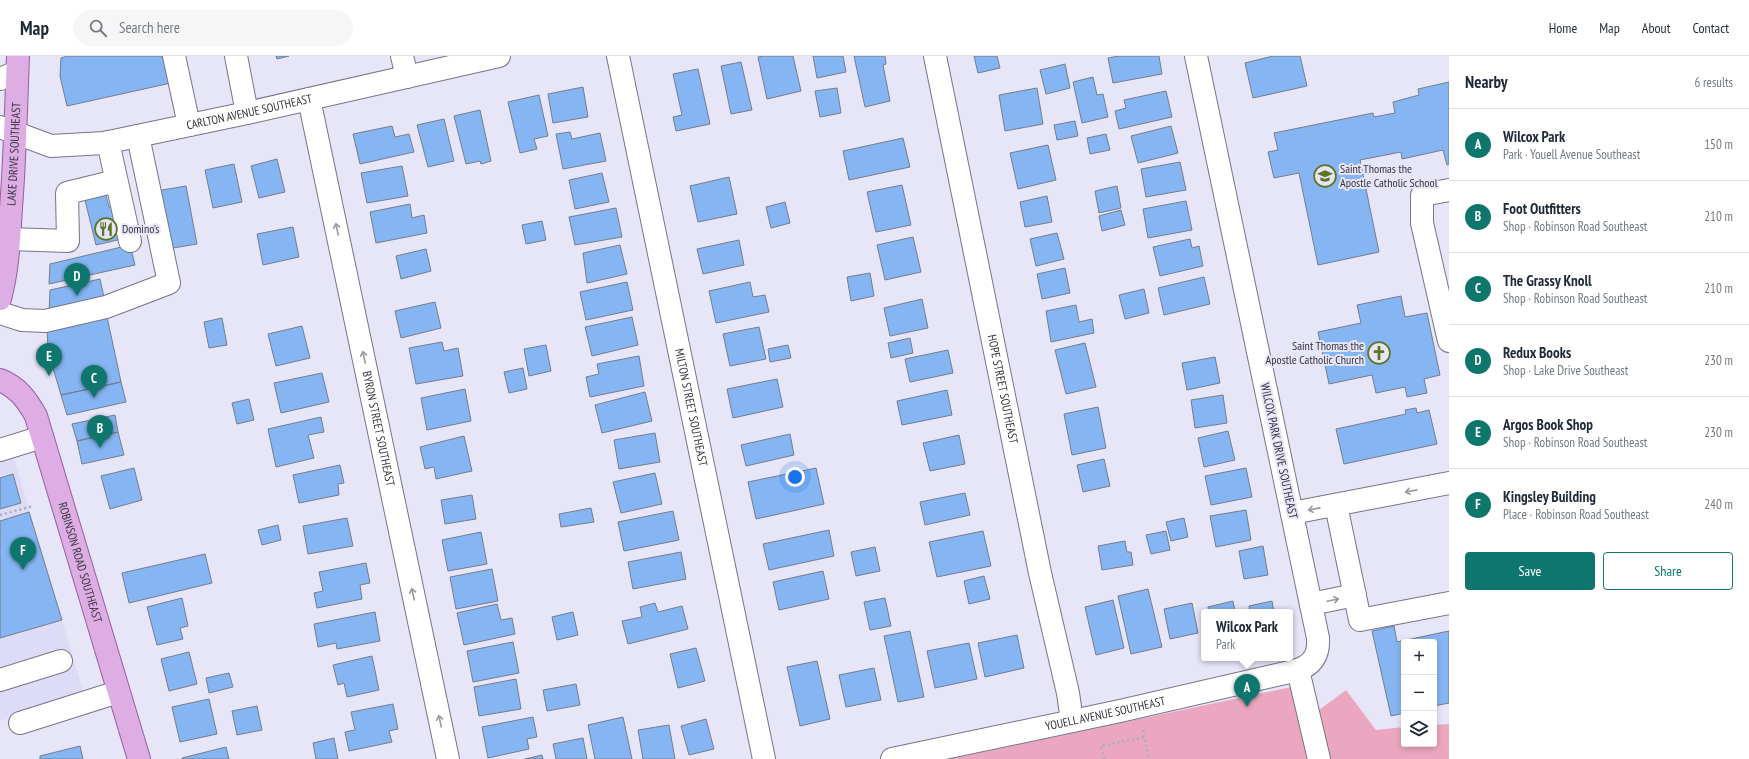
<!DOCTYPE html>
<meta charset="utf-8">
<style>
body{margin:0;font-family:"PT Sans Narrow",sans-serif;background:#f6f6f7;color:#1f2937}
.controls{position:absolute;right:12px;bottom:12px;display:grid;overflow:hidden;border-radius:4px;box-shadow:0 2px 6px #0003}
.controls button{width:36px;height:36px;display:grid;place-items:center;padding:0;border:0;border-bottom:1px solid #e0e1e3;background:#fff;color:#1f2937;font:20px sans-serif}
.you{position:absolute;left:795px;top:421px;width:14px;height:14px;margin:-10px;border:3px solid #fff;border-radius:50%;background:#1a73e8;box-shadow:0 0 0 6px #1a73e833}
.badge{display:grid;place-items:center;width:26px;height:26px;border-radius:50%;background:#0f766e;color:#fff;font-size:13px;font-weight:700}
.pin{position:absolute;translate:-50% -33px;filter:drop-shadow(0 1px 2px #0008)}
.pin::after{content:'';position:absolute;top:21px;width:14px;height:12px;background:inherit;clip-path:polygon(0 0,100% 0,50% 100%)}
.popup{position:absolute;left:1201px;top:553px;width:92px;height:52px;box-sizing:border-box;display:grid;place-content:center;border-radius:4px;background:#fff;filter:drop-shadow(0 1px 3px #0005);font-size:13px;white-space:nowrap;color:#747a83}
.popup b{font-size:15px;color:#1f2937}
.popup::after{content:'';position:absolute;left:50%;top:100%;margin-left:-8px;border:8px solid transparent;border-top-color:#fff}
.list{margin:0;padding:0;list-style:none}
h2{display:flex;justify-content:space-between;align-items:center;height:52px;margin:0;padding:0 16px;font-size:17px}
h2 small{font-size:13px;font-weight:400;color:#747a83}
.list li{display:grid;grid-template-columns:26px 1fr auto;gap:12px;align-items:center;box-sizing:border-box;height:72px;padding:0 16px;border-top:1px solid #e0e1e3}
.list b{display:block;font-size:15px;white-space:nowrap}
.list p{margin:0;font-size:13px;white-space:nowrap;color:#747a83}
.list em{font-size:13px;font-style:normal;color:#747a83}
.actions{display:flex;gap:8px;padding:12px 16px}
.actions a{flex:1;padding:9px 0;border:1px solid #0f766e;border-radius:4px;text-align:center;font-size:14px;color:#0f766e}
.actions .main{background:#0f766e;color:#fff}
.icon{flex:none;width:22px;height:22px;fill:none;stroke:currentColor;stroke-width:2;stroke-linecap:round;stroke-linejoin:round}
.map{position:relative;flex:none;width:1449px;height:703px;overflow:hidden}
header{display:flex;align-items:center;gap:24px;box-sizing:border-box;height:56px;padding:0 20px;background:#fff;border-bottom:1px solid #e0e1e3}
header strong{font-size:19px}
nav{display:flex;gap:22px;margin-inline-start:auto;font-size:14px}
.search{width:280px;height:36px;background:#f6f6f7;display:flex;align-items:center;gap:10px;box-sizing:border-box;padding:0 14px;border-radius:22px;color:#747a83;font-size:15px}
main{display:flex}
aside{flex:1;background:#fff}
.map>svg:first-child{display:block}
</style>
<header>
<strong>Map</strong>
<div class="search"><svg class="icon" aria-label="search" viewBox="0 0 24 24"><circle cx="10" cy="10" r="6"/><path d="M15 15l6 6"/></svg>Search here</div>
<nav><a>Home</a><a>Map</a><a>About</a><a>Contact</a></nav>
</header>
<main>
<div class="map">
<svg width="1449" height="703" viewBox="0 0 1449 703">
<rect width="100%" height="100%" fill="#e7e6f9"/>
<path fill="#dddbf5" d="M13 399 84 638 0 665V403Z"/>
<path fill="#eca7c0" d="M1296 630 1304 665 1346 634 1376 674 1404 671V688H1434V669L1449 668V703H949Z"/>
<path fill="#86b5f3" stroke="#737d8c" d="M68 0H166L171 27 67 50 60 20 61 2Z
M276 0H289L277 3Z
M763 0H793L801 35 767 43 758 1Z
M813 0H843L846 16 817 22Z
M854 0H885L886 8 883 9 890 45 865 51Z
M974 0H997L1000 12 978 17Z
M1119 0H1159L1162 18 1113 27 1108 2Z
M1273 0H1300L1307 30 1253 42 1245 7Z
M741 6 752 54 731 58 721 10Z
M1065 8 1070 32 1046 38 1040 14Z
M698 13 710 68 676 75 673 61 682 59 673 18Z
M1093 21 1097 39 1103 38 1108 61 1082 67 1073 26Z
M1449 26V108L1447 109 1443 94 1402 103 1401 96 1360 104 1379 196 1318 209 1299 117 1274 122 1268 96 1278 94 1274 77 1373 57 1374 61 1395 57 1393 46 1419 39 1418 33Z
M583 31 588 61 553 67 548 38Z
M837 32 841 57 820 61 815 35Z
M1037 32 1043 68 1005 75 999 39Z
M1166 35 1172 61 1119 73 1115 55 1126 52 1124 44Z
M539 39 548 80 534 83 537 93 520 97 508 46Z
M480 54 491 105 481 108 480 105 466 108 454 60Z
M444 63 454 105 428 111 417 69Z
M1075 65 1078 80 1057 84 1054 69Z
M392 70 395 81 409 78 414 96 360 108 353 78Z
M1171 70 1178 97 1138 107 1131 80Z
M570 76 572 83 600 77 606 105 563 113 556 78Z
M1106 78 1110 94 1090 98 1087 82Z
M903 82 910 111 849 124 843 95Z
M1048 89 1056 124 1018 133 1010 97Z
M277 103 285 136 259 142 251 110Z
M1180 106 1186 134 1146 141 1141 113Z
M234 108 242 146 213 152 205 114Z
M402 110 408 140 367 147 361 117Z
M602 117 609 146 575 153 569 124Z
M729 121 737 158 698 166 690 130Z
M902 129 911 169 876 176 867 136Z
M186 130 197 188 167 193 156 135Z
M1117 130 1121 152 1099 157 1095 135Z
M105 135 109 151 115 150 122 183 96 189 84 140Z
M1047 140 1052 166 1025 171 1020 146Z
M1186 145 1192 174 1148 182 1143 153Z
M785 146 790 167 771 172 766 151Z
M410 148 412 162 424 159 427 177 376 187 370 156Z
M616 152 622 181 575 189 569 161Z
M1121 154 1125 169 1102 175 1099 160Z
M542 165 546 184 526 188 522 169Z
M293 171 299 201 263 209 257 178Z
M1057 177 1064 203 1036 210 1030 183Z
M913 181 921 216 885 224 877 189Z
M1190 183 1192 192 1199 190 1203 210 1160 220 1153 191Z
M739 184 744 209 703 218 697 193Z
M130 189 135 209 49 228 50 208Z
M620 189 627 218 587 227 583 197Z
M426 193 431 215 401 223 396 200Z
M1065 212 1070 237 1042 243 1037 218Z
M870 217 874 240 851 245 847 221Z
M1204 221 1210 248 1164 259 1158 232Z
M100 223 105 246 49 258 50 234Z
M627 226 633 254 586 264 580 236Z
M750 226 753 241 765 239 769 256 716 267 709 235Z
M1144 233 1149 257 1125 263 1119 239Z
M1401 240 1405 261 1427 257 1440 319 1424 323 1427 337 1407 341 1405 331 1376 337 1372 319 1329 328 1318 276 1361 267 1357 249Z
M922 243 928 272 890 280 884 252Z
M435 246 441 272 401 282 395 255Z
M1076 249 1079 266 1092 263 1094 277 1051 286 1046 255Z
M106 256 121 326 61 339 48 295 47 270Z
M632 261 638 289 592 300 585 271Z
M222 262 227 289 209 292 204 266Z
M302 270 310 302 276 310 268 278Z
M759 271 766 303 730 310 723 278Z
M910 282 913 297 891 302 888 287Z
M442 286 444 295 458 292 463 320 416 328 409 292Z
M1085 287 1096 331 1066 338 1055 294Z
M546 289 551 315 529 320 524 293Z
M788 289 791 302 770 306 768 293Z
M948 294 953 317 910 326 905 303Z
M639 300 644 330 590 341 586 321 599 318 597 308Z
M1215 301 1220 327 1187 334 1182 307Z
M523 312 527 333 509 337 504 316Z
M322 317 329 346 281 357 274 327Z
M777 323 783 351 733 362 727 333Z
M121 326 126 346 67 359 61 339Z
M465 333 471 365 427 374 421 342Z
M947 334 952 359 902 369 897 345Z
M645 336 652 365 602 377 595 349Z
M1223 339 1227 367 1195 372 1191 344Z
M249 343 254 364 237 368 232 347Z
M1098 351 1106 392 1072 399 1064 358Z
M1416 352 1417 357 1429 354 1437 388 1344 408 1336 373 1406 358 1405 354Z
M115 359 118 376 77 385 72 368Z
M321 361 324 376 308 379 314 402 276 411 268 373Z
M1228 375 1235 404 1204 411 1198 382Z
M118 376 124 399 82 408 77 385Z
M655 377 660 406 619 413 614 384Z
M790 378 794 399 746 410 741 389Z
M959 379 965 408 930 415 923 387Z
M464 380 472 415 436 423 434 411 425 413 420 391Z
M1104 403 1110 430 1083 436 1077 409Z
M340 409 344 427 338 428 339 439 299 447 293 419Z
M134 412 142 444 110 453 101 420Z
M816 412 824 448 756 463 748 426Z
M1246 412 1252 441 1211 449 1205 420Z
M655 417 662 448 621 457 613 426Z
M13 418 21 447 0 453V422Z
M965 437 970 459 925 469 920 446Z
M472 439 476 463 445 468 441 444Z
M591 452 594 466 561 471 559 458Z
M1246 454 1251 484 1216 491 1210 460Z
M673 455 679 484 624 495 618 466Z
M29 456 62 564 0 582V465Z
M347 462 353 490 308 498 303 470Z
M1184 462 1188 481 1171 485 1166 466Z
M278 469 281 484 262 489 258 474Z
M829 474 834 500 769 514 763 488Z
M983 475 991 510 937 521 929 486Z
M1166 475 1170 494 1151 498 1146 479Z
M481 476 487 508 448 515 442 484Z
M1125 485 1127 496H1131L1133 509 1102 514 1098 490Z
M1263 490 1268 519 1244 523 1239 495Z
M875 491 880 515 856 520 851 496Z
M681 496 686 523 633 533 628 506Z
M205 498 212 527 129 547 122 517Z
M366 507 370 527 360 529 362 543 317 552 314 537 323 535 319 516Z
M492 513 498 545 456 553 450 521Z
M823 515 829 543 779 554 773 526Z
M984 520 990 543 969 548 964 525Z
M1148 533 1162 591 1131 598 1118 540Z
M182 542 188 570 180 572 183 583 157 589 147 551Z
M885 542 891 570 870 574 864 546Z
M1113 544 1124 592 1096 599 1085 551Z
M1233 545 1235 556H1209L1208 551Z
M1272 545 1274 556H1250L1249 550Z
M655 547 658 556 682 550 688 573 628 588 622 565 642 561 640 551Z
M1192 547 1198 577 1170 583 1164 553Z
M497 548 501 564 512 562 515 578 464 589 457 557Z
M375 556 380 585 337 593 336 587 318 591 314 568Z
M573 556 578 579 557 584 552 561Z
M1394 570 1397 586 1449 575V647L1434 650V586H1404V657L1391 660 1372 575Z
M910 575 924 641 898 646 884 580Z
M1017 579 1024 612 985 621 978 587Z
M513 586 519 617 473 626 467 595Z
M969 587 977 623 935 632 927 595Z
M696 592 705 625 678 632 670 598Z
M189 596 197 628 169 635 161 603Z
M372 600 379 634 347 641 344 627 338 629 333 609Z
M817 605 830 663 800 670 787 611Z
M874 612 881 644 846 651 839 619Z
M229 617 233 631 209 637 206 622Z
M516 623 521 653 479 660 474 631Z
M576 628 580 649 547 655 543 634Z
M209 643 217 678 180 686 172 651Z
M393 648 398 673 389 675 392 686 349 695 345 676 355 674 351 656Z
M257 650 262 674 237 679 232 655Z
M533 661 537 681 527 683 529 693 488 702 482 671Z
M623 661 632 703H595L588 669Z
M706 663 714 693 689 699 681 670Z
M669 669 675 703H643L638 674Z
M334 682 338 703H316L313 687Z
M583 682 587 703H556L553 688Z
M80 690 83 703H40V700Z
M226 691 229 703H182V702Z
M542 699 543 703H525Z"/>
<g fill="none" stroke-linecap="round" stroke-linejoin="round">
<g stroke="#767586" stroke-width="24">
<g id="minor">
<path d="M174 0 189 69"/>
<path d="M236 0 247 57"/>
<path d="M402 0 407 21"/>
<path id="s1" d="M618 0 764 703"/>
<path id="s2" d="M935 0 1040 517 1068 637 1072 665"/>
<path d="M0 23 17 16"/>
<path id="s3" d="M309 43 448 703"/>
<path id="s4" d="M0 71 51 90 104 87 247 57 499 0"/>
<path d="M108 86 130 185"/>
<path d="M1449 134 1422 139V167L1449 285"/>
<path d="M9 183 68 185 67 137 116 125"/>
<path d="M0 257 22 264 45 265 106 251 169 227 138 80"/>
<path d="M0 394 42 381"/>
<path d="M1336 449 1360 564 1449 547"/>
<path d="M1292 457 1449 427"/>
<path d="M1311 548 1355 539"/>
<path d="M1298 614 1319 703"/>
<path d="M0 624 61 605"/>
<path d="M20 667 118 636"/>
<path id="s5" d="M892 703 1120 655 1298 614C1314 608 1319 598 1318 582L1196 0"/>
</g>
</g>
<g stroke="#935f9d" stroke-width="24">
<g id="major">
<path id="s6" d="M0 243C8 213 9 183 11 152 15 102 16 51 18 0"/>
<path id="s7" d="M0 324C18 331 27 344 36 360L139 703"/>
</g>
</g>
<path stroke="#adacbb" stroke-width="2.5" stroke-dasharray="2 3" stroke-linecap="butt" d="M0 459 33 450
M1143 674 1149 703
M1104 703 1101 690 1144 681"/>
<use href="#minor" stroke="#fff" stroke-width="22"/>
<use href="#major" stroke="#ddade4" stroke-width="22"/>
</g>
<defs><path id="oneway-shaft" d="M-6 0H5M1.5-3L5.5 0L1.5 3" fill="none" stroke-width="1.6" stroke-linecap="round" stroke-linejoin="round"/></defs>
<g stroke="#9a999d">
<use href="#oneway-shaft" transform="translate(337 173) rotate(-102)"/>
<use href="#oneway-shaft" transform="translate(364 301) rotate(-102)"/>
<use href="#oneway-shaft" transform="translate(1411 435) rotate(169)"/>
<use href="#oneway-shaft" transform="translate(1314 453) rotate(169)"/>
<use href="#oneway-shaft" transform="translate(413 538) rotate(-102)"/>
<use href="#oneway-shaft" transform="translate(1333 544) rotate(-12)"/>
<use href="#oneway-shaft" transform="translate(440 665) rotate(-102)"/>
</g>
<defs>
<g id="school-ring" transform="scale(1.15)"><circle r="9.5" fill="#e7e6f9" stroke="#5f7424" stroke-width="1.5"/><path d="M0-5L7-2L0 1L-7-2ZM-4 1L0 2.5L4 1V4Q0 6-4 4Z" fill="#5f7424"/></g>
<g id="restaurant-ring" transform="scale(1.15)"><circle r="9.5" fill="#e7e6f9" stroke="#5f7424" stroke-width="1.5"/><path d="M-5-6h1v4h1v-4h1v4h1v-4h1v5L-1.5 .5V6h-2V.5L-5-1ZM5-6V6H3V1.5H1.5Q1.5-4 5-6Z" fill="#5f7424"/></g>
<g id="church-ring" transform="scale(1.15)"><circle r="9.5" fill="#e7e6f9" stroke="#5f7424" stroke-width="1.5"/><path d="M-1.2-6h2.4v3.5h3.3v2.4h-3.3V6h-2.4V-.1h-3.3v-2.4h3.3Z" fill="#5f7424"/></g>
</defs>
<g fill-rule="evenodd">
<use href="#school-ring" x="1325" y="120"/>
<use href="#restaurant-ring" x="106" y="173"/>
<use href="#church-ring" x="1379" y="297"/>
</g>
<g text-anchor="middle" stroke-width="4" stroke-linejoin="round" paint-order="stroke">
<g font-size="12" fill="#34333b" stroke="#e7e6f9">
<text dy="4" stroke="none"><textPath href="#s4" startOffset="256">CARLTON AVENUE SOUTHEAST</textPath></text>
<text dy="4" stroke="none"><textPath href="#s6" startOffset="146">LAKE DRIVE SOUTHEAST</textPath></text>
<text dy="4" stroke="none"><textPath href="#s2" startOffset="340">HOPE STREET SOUTHEAST</textPath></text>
<text dy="4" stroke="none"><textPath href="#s1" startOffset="359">MILTON STREET SOUTHEAST</textPath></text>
<text dy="4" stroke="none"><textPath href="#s3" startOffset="337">BYRON STREET SOUTHEAST</textPath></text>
<text transform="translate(1279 395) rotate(78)" y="4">WILCOX PARK DRIVE SOUTHEAST</text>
<text dy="4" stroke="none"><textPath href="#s7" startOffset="205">ROBINSON ROAD SOUTHEAST</textPath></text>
<text dy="4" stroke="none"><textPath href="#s5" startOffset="218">YOUELL AVENUE SOUTHEAST</textPath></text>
</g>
<g font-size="12" fill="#34333b" stroke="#e7e6f9" text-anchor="start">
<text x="1340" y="117">Saint Thomas the<tspan x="1340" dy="14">Apostle Catholic School</tspan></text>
<text x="122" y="177">Domino's</text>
<text x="1364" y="294" text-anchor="end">Saint Thomas the<tspan x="1364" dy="14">Apostle Catholic Church</tspan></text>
</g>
</g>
</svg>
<div class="controls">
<button>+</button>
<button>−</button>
<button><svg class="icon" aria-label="layers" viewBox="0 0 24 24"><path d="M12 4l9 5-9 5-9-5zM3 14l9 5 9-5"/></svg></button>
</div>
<div class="you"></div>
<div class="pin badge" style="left:1247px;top:651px">A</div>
<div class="popup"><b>Wilcox Park</b>Park</div>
<div class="pin badge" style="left:100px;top:392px">B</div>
<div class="pin badge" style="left:94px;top:342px">C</div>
<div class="pin badge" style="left:77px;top:240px">D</div>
<div class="pin badge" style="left:49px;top:320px">E</div>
<div class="pin badge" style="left:23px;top:514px">F</div>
</div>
<aside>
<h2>Nearby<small>6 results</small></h2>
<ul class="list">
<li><span class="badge">A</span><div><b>Wilcox Park</b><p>Park · Youell Avenue Southeast</p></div><em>150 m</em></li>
<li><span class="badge">B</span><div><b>Foot Outfitters</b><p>Shop · Robinson Road Southeast</p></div><em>210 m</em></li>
<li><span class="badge">C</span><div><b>The Grassy Knoll</b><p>Shop · Robinson Road Southeast</p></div><em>210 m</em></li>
<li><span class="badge">D</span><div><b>Redux Books</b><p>Shop · Lake Drive Southeast</p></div><em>230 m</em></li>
<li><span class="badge">E</span><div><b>Argos Book Shop</b><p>Shop · Robinson Road Southeast</p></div><em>230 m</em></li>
<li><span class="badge">F</span><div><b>Kingsley Building</b><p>Place · Robinson Road Southeast</p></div><em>240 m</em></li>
</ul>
<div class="actions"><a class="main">Save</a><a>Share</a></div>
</aside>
</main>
